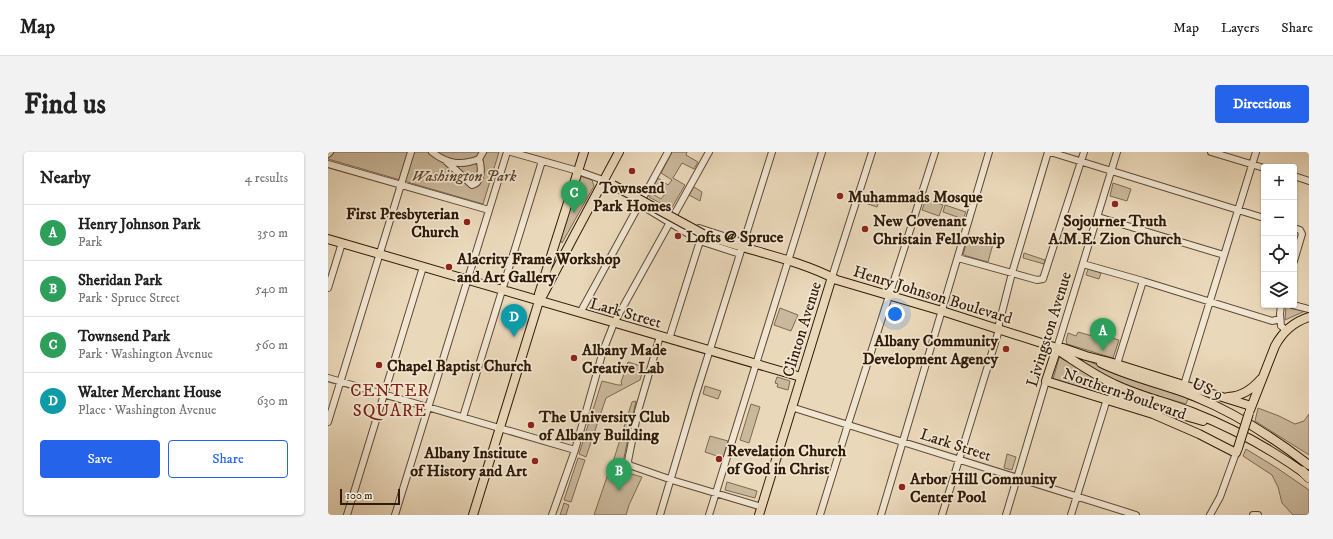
<!DOCTYPE html>
<meta charset="utf-8">
<style>
body{margin:0;font-family:"IM FELL DW Pica",serif;background:#f2f2f2;color:#222}
.controls{position:absolute;right:12px;top:12px;display:grid;overflow:hidden;border-radius:4px;box-shadow:0 1px 3px #0004}
.controls button{width:36px;height:36px;display:grid;place-items:center;padding:0;border:0;border-bottom:1px solid #e0e0e0;background:#fff;color:#222;font:20px sans-serif}
.scale{position:absolute;left:12px;bottom:10px;width:60px;box-sizing:border-box;padding-left:4px;border:2px solid #301b07;border-top:0;font-size:11px;line-height:14px;white-space:nowrap;color:#301b07;-webkit-text-stroke:3px #f1e6d2;paint-order:stroke}
.you{position:absolute;left:567px;top:162px;width:14px;height:14px;margin:-10px;border:3px solid #fff;border-radius:50%;background:#1a73e8;box-shadow:0 0 0 6px #1a73e833}
.badge{display:grid;place-items:center;width:26px;height:26px;border-radius:50%;background:#2563eb;color:#fff;font-size:13px;font-weight:700}
.pin{position:absolute;translate:-50% -33px;filter:drop-shadow(0 1px 2px #0008)}
.pin::after{content:'';position:absolute;top:21px;width:14px;height:12px;background:inherit;clip-path:polygon(0 0,100% 0,50% 100%)}
.list{margin:0;padding:0;list-style:none}
h2{display:flex;justify-content:space-between;align-items:center;height:52px;margin:0;padding:0 16px;font-size:17px}
h2 small{font-size:13px;font-weight:400;color:#767676}
.list li{display:grid;grid-template-columns:26px 1fr auto;gap:12px;align-items:center;box-sizing:border-box;height:56px;padding:0 16px;border-top:1px solid #e0e0e0}
.list b{display:block;font-size:15px;white-space:nowrap}
.list p{margin:0;font-size:13px;white-space:nowrap;color:#767676}
.list em{font-size:13px;font-style:normal;color:#767676}
.actions{display:flex;gap:8px;padding:12px 16px}
.actions a{flex:1;padding:9px 0;border:1px solid #2563eb;border-radius:4px;text-align:center;font-size:14px;color:#2563eb}
.actions .main{background:#2563eb;color:#fff}
.icon{flex:none;width:22px;height:22px;fill:none;stroke:currentColor;stroke-width:2;stroke-linecap:round;stroke-linejoin:round}
.map{position:relative;flex:none;width:981px;height:363px;overflow:hidden;border-radius:4px}
header{display:flex;align-items:center;gap:24px;box-sizing:border-box;height:56px;padding:0 20px;background:#fff;border-bottom:1px solid #e0e0e0}
header strong{font-size:19px}
nav{display:flex;gap:22px;margin-inline-start:auto;font-size:14px}
.intro{display:flex;align-items:center;justify-content:space-between;box-sizing:border-box;height:96px;padding:0 24px}
h1{margin:0;font-size:28px}
.button{padding:10px 18px;border-radius:4px;background:#2563eb;color:#fff;font-size:14px;font-weight:700}
main{display:flex;gap:24px;padding:0 24px}
aside{flex:1;background:#fff;border-radius:4px;box-shadow:0 1px 3px #0004}
.map>svg:first-child{display:block}
</style>
<header>
<strong>Map</strong>
<nav><a>Map</a><a>Layers</a><a>Share</a></nav>
</header>
<div class="intro"><h1>Find us</h1><a class="button">Directions</a></div>
<main>
<aside>
<h2>Nearby<small>4 results</small></h2>
<ul class="list">
<li><span class="badge" style="background:#2e9e5b">A</span><div><b>Henry Johnson Park</b><p>Park</p></div><em>350 m</em></li>
<li><span class="badge" style="background:#2e9e5b">B</span><div><b>Sheridan Park</b><p>Park · Spruce Street</p></div><em>540 m</em></li>
<li><span class="badge" style="background:#2e9e5b">C</span><div><b>Townsend Park</b><p>Park · Washington Avenue</p></div><em>560 m</em></li>
<li><span class="badge" style="background:#0f9aa8">D</span><div><b>Walter Merchant House</b><p>Place · Washington Avenue</p></div><em>630 m</em></li>
</ul>
<div class="actions"><a class="main">Save</a><a>Share</a></div>
</aside>
<div class="map">
<svg width="981" height="363" viewBox="0 0 981 363">
<rect width="100%" height="100%" fill="#ead8ba"/>
<filter id="stains"><feTurbulence type="fractalNoise" baseFrequency=".005" numOctaves="4"/><feColorMatrix values="0 0 0 0 .2 0 0 0 0 .09 0 0 0 0 .02 0 0 0 .5 -.17"/></filter>
<radialGradient id="worn" r=".72"><stop offset=".6" stop-color="#630" stop-opacity="0"/><stop offset="1" stop-color="#630" stop-opacity=".3"/></radialGradient>
<path fill="#cab89c" stroke="#7d6a52" d="M0 0H171L155 52 0 7Z
M344 0H359L358 3 370 10 366 17 354 11 345 26 357 33 343 57 321 45 323 41 333 47 337 42 325 35 330 26 340 33 344 28 333 21Z
M252 24 264 28 266 34 234 91 232 88Z
M785 31 803 37 799 49 782 44Z
M366 35 374 40 372 49 361 43Z
M539 45 551 49 549 55 537 51Z
M598 47 615 53 611 64 594 58Z
M617 53 638 60 635 67 615 60Z
M640 85 665 92 660 110 635 103Z
M696 101 717 108 716 112 695 106Z
M760 117 773 121 771 127 758 123Z
M958 155 977 159 957 168Z
M452 156 470 163 463 179 446 173Z
M750 180 768 185 769 182 791 188 785 206 739 192 738 189 740 181 748 184Z
M736 198 749 203 787 222 856 243 895 261 860 247 858 252 797 234 761 215Z
M732 203 772 228 800 243V245L787 241 756 237 725 227Z
M300 210 316 215 312 228 278 246 258 305 251 302 274 229 290 233H294L293 230Z
M449 225 462 229 460 238 449 235 450 232 447 231Z
M377 234 393 239 390 247 375 242Z
M308 249 294 315 284 313 304 250Z
M423 252 432 255 421 291 412 288Z
M930 256 951 264 967 272 976 269 981 262V303L927 269Z
M382 284 400 289 395 306 377 300Z
M918 297 949 316 981 338V363H965L954 351 950 335 944 323 915 304Z
M679 302 688 305 684 318 676 316Z
M250 306 257 308 243 350 236 348Z
M282 316 314 325 301 353 298 363H266Z
M399 330 429 339 427 346 397 338Z
M236 351 241 353 238 363H232Z"/>
<g fill="none" stroke-linecap="round" stroke-linejoin="round">
<g stroke="#5e4a34" stroke-width="8">
<path id="minor" d="M104 0C119 12 133 14 151 7L155 0
M183 0 250 19 275 28
M722 0 936 66
M883 0 936 16
M0 2 2 0
M118 9 144 33C154 31 154 15 151 7
M0 12 161 58
M966 24 981 29
M311 52 372 89 412 102
M770 65 896 103
M371 76 408 88 414 96
M966 76 972 78 974 82 966 109
M630 106 709 128 715 127 756 0
M755 112 815 129 944 169 952 167
M504 125 544 0
M0 136 14 91
M953 153 952 162 953 174 958 178
M965 153 981 157
M252 161 340 0
M332 184 310 259 300 309 301 313 347 329 434 355
M341 187 372 89
M729 196 789 0
M789 212 815 129
M0 226 247 298
M856 233 928 0
M463 255 808 363
M135 265 214 9
M0 270 83 0
M19 363 95 115
M67 363 179 0
M224 363 247 298 275 199 286 171 381 0
M332 363 368 242 444 0
M381 363 494 0
M492 363 521 269 607 0
M553 363 661 0
M614 363 670 181 671 172 684 121 720 0
M678 363 718 229
M743 363 779 247
M882 363 892 345 908 301
M925 363H930"/>
</g>
<g stroke="#301b07" stroke-width="10">
<path id="major" d="M375 82C419 99 467 106 509 128L614 159 729 196H735L758 204 785 211 923 254
M0 87 473 225
M215 143C240 95 265 48 291 0
M729 196 734 201C751 212 768 224 786 232 811 244 838 250 864 260 905 276 943 297 979 323
M729 196 718 229 825 262 871 282 908 301 910 296
M773 211C803 226 837 232 868 245 909 262 946 286 981 313
M900 245C914 244 923 238 933 227
M784 246H795L875 269
M922 258 947 194C955 179 965 170 981 165
M145 363 211 149V142L256 0
M431 363 504 125"/>
</g>
<g stroke="#301b07" stroke-width="10">
<path id="highway" d="M974 319 981 326"/>
</g>
<use href="#minor" stroke="#f1e6d2" stroke-width="6"/>
<use href="#major" stroke="#ead8ba" stroke-width="8"/>
<use href="#highway" stroke="#ead8ba" stroke-width="9"/>
<g stroke="#301b07" stroke-width="10" stroke-linecap="butt">
<path id="major-bridge" d="M285 33 375 82
M910 296 921 261"/>
</g>
<use href="#major-bridge" stroke="#ead8ba" stroke-width="8"/>
</g>
<g fill="#8f2418" stroke="#f1e6d2" stroke-width="1.5">
<circle cx="304" cy="19" r="4"/>
<circle cx="512" cy="44" r="4"/>
<circle cx="787" cy="52" r="4"/>
<circle cx="139" cy="70" r="4"/>
<circle cx="537" cy="77" r="4"/>
<circle cx="350" cy="84" r="4"/>
<circle cx="121" cy="115" r="4"/>
<circle cx="678" cy="197" r="4"/>
<circle cx="246" cy="206" r="4"/>
<circle cx="51" cy="213" r="4"/>
<circle cx="203" cy="273" r="4"/>
<circle cx="391" cy="307" r="4"/>
<circle cx="207" cy="309" r="4"/>
<circle cx="574" cy="335" r="4"/>
</g>
<g text-anchor="middle" stroke-width="3.5" stroke-linejoin="round" paint-order="stroke">
<g font-size="16" font-style="italic" fill="#5e4a34" stroke="#f1e6d2">
<text x="136" y="29">Washington Park</text>
</g>
<g font-size="16" font-weight="bold" fill="#301b07" stroke="#f1e6d2" text-anchor="start">
<text x="304" y="41" text-anchor="middle">Townsend<tspan x="304" dy="18">Park Homes</tspan></text>
<text x="520" y="50">Muhammads Mosque</text>
<text x="131" y="67" text-anchor="end">First Presbyterian<tspan x="131" dy="18">Church</tspan></text>
<text x="545" y="74">New Covenant<tspan x="545" dy="18">Christain Fellowship</tspan></text>
<text x="787" y="74" text-anchor="middle">Sojourner Truth<tspan x="787" dy="18">A.M.E. Zion Church</tspan></text>
<text x="358" y="90">Lofts @ Spruce</text>
<text x="129" y="112">Alacrity Frame Workshop<tspan x="129" dy="18">and Art Gallery</tspan></text>
<text x="670" y="194" text-anchor="end">Albany Community<tspan x="670" dy="18">Development Agency</tspan></text>
<text x="254" y="203">Albany Made<tspan x="254" dy="18">Creative Lab</tspan></text>
<text x="59" y="219">Chapel Baptist Church</text>
<text x="211" y="270">The University Club<tspan x="211" dy="18">of Albany Building</tspan></text>
<text x="399" y="304">Revelation Church<tspan x="399" dy="18">of God in Christ</tspan></text>
<text x="199" y="306" text-anchor="end">Albany Institute<tspan x="199" dy="18">of History and Art</tspan></text>
<text x="582" y="332">Arbor Hill Community<tspan x="582" dy="18">Center Pool</tspan></text>
</g>
<g font-size="16" fill="#301b07" stroke="#f1e6d2">
<text transform="translate(605 142) rotate(17)" y="6">Henry Johnson Boulevard</text>
<text transform="translate(298 160) rotate(16)" y="6">Lark Street</text>
<text transform="translate(473 177) rotate(-73)" y="6">Clinton Avenue</text>
<text transform="translate(720 177) rotate(-73)" y="6">Livingston Avenue</text>
<text transform="translate(880 236) rotate(24)" y="6">US 9</text>
<text transform="translate(797 241) rotate(19)" y="6">Northern Boulevard</text>
<text transform="translate(628 292) rotate(18)" y="6">Lark Street</text>
</g>
<g font-size="17" letter-spacing="1" fill="#7a1f14" stroke="#f1e6d2">
<text x="62" y="244">CENTER<tspan x="62" dy="20">SQUARE</tspan></text>
</g>
</g>
<rect width="100%" height="100%" filter="url(#stains)"/>
<rect width="100%" height="100%" fill="url(#worn)"/>
</svg>
<div class="controls">
<button>+</button>
<button>−</button>
<button><svg class="icon" aria-label="locate" viewBox="0 0 24 24"><circle cx="12" cy="12" r="6"/><path d="M12 2v4M12 18v4M2 12h4M18 12h4"/></svg></button>
<button><svg class="icon" aria-label="layers" viewBox="0 0 24 24"><path d="M12 4l9 5-9 5-9-5zM3 14l9 5 9-5"/></svg></button>
</div>
<div class="scale">100 m</div>
<div class="you"></div>
<div class="pin badge" style="left:775px;top:199px;background:#2e9e5b">A</div>
<div class="pin badge" style="left:291px;top:339px;background:#2e9e5b">B</div>
<div class="pin badge" style="left:246px;top:61px;background:#2e9e5b">C</div>
<div class="pin badge" style="left:186px;top:185px;background:#0f9aa8">D</div>
</div>
</main>
